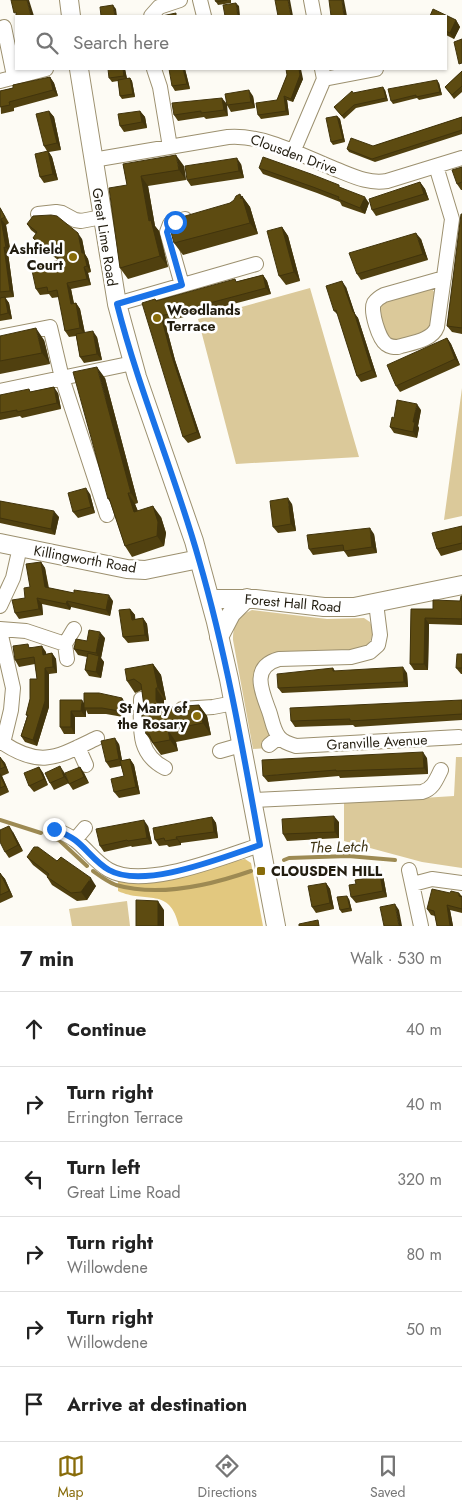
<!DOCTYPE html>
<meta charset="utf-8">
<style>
body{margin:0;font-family:Jost,sans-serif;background:#f6f6f6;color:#222}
.stop{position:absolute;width:15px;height:15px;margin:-11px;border:4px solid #1a73e8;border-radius:50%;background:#fff}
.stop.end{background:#1a73e8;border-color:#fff;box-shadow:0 1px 5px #0008}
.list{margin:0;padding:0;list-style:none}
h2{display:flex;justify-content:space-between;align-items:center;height:65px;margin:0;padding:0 20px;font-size:21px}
h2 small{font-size:16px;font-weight:400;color:#767676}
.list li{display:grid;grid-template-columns:32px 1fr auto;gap:15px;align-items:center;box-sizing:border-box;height:75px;padding:0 20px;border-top:1px solid #e0e0e0}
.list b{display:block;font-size:19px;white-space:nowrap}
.list p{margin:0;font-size:16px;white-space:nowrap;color:#767676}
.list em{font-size:16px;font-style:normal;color:#767676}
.icon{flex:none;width:28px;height:28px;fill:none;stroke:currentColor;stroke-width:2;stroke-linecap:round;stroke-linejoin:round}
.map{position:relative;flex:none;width:462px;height:926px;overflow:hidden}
.search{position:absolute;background:#fff;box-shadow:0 1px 4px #0004;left:15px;right:15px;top:15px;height:55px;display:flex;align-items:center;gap:12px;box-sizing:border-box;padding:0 18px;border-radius:0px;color:#767676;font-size:19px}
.sheet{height:515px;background:#fff}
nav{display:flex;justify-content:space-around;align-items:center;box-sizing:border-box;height:70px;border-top:1px solid #e0e0e0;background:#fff;font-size:14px;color:#767676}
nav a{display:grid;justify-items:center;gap:2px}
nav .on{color:#886c0a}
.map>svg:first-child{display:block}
</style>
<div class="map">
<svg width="462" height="926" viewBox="0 0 462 926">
<rect width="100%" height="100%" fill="#fdfbf4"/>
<path fill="#dbc99a" d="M310 288 359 457 236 464 198 319Z
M431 288 436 294 430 331 393 342 383 334 378 305 380 303Z
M462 388V516L444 520Z
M252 610 327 619 364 618 370 622C375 634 372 643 361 650L264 660 272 736 268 748 253 749 233 640C233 625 237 616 252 610Z
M456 757H462V868L422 862 344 841V803L454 796Z
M127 901 130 926H72L69 909Z"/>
<path fill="#e2c87f" d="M245 859 251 863 252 868 263 926H179C170 886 146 904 118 891V882L148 881Z"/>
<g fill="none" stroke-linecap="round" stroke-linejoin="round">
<path stroke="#9d8a53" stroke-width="4" d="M0 820 41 833
M53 838 59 840 87 866
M284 860 289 858 348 856 395 860
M93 871C100 876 108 882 116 885 158 897 211 885 251 871"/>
<g stroke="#9c906f" stroke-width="16">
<path id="minor" d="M200 0 204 16
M311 0 314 16
M151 16 159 7 180 0
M4 27 14 76
M154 69 160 87 170 147
M324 79 376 69
M0 81 46 69
M293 152 324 79 322 69
M93 160 228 137C263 134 303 156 335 169 353 176 368 184 387 181L462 158
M436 166 452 219 437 327C432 341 410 343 398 347 393 347 390 347 386 344 379 339 370 311 374 303 377 299 380 297 384 295L444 278
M38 214 56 212 62 213 75 220 81 221 102 217
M182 285 167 232 170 224 185 219
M117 304 256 264
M0 337 50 327 62 378 107 515
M0 391 133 363
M376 603 380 635 378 645 370 652 351 657 279 659C250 667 262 692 269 711 272 719 273 730 279 737 283 742 289 744 296 746L459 737
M0 606 13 578 20 547
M0 629 26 631 65 644
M0 631 13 688 11 710 3 743
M67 659 65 644 74 629
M141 699C141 727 136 753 165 768
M182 709 213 707 234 703
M0 743H3C42 769 59 756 97 738
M269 745 279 737
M78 747 86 765
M220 751 241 745
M252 800 422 792C433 789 436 780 441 770
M54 829C61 832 68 835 75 840 87 849 95 862 109 870 144 890 223 857 260 845
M75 840 85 828
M409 870 421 926
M413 884 432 879 462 883"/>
</g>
<g stroke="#9c906f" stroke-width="20">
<path id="major" d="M69 0 71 16
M79 69 117 304 137 377 194 541 216 622 229 679 276 926
M0 543 127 569 145 570 199 559
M210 599H255L324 607H354L462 585
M219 637 231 614 247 598"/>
</g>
<use href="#minor" stroke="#fff" stroke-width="14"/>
<use href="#major" stroke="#fff" stroke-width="18"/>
</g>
<path fill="#50400f" d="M215 0H231V3L218 5Z
M446 16 456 20 460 27 454 39 446 35Z
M125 69 127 78H130L132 81 135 97 122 99 120 96 118 81 112 82 109 78Z
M185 69 190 89 175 91 172 86Z
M462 71V92L454 99 445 87Z
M287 75 303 79 293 102 287 100 289 115 261 119 258 115 277 100Z
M50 77 54 83 58 96 14 108V111L1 114 0 91 13 88Z
M439 83 442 95 419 100 417 98 393 104 391 101Z
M385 90 388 101 356 108 344 119 334 107 353 93Z
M253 96 255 108 231 112 227 105Z
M222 98 228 116 206 119 204 117 178 121 174 115Z
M49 111 54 117 61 150 49 152 52 157 58 180 44 183 40 177 47 151 44 146Z
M140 111 145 117 147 128 124 132 120 126Z
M337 116 340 119 345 142 333 145 331 142Z
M462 117V134L375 162 349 152 347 149 373 146Z
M123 164 184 166 186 180 148 186 155 226 159 231 168 267 128 279 120 268 127 185Z
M241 164 244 178 191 186 187 180Z
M462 167V190H461L457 184Z
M259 168 342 188 369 203 365 214 342 206 340 202 317 193 263 174Z
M420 182 425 189 429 200 376 216 372 210Z
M242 196 250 207 258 234 183 255 174 243 230 203 242 197Z
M0 207 9 223 6 225 11 254 8 253 14 297 5 298 9 303 12 319 0 321Z
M462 214V334L452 332 447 326Z
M27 224 82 239 85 254 88 259 91 272 88 273 91 285 71 289 74 303H76L80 309 85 333 97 337 102 360 84 363 80 357 76 336 69 337 65 331 59 297 52 298 49 294 40 295 36 289 58 260 38 244 33 238 36 234 31 230Z
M282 227 288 236 300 281 286 285 279 276Z
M421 239 428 260 361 280 357 274Z
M263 275 267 281 271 294 165 322 175 360 201 438 188 443 183 437 155 299 157 301Z
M346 287 355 314 358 318 377 377 361 382 357 376 338 315 334 311Z
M0 336 44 340 50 364 0 374Z
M447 338 451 344 460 365 400 392 396 386Z
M105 378 138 503 135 504 138 511 161 517 166 533 164 546 132 557 125 546 111 503 108 499Z
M31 392 58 393 61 409 22 418 20 416 0 420V395Z
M421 410 418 426 419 428 417 438 394 433 390 427 394 418Z
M90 494 95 513 78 518 73 512Z
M0 501 59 517 55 535 0 523Z
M292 504 296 531 278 533 273 527Z
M462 526V550L441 556 437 549Z
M374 534 377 553 348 557 344 551 313 555 309 549Z
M41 562 45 568 49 588 113 601 110 616 71 607 70 610 42 604 43 615 19 619 15 613 25 598Z
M462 596V625L429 624 428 670H414L410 664 411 609H433L460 601Z
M130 609 135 615V619L143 618 147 624 149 641 128 643 123 637Z
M105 638 101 658 104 662 101 678 89 676 85 670 87 657 78 655 74 649 87 641Z
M30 647 46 652V654L52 653 56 659 57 673 49 674V707L37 746 25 742 21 736 27 716 26 715 30 699 37 679 35 664 19 667 15 660Z
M462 654V674H461L456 668Z
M153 664 161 675 166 700H164V708L199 705 207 716 211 735 176 742 178 751 161 755 146 734 145 714 142 690 135 693 127 681Z
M333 668 335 671 407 673 408 687 282 693 278 688Z
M122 698 126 704 123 717 106 714H88L86 710V717H75V734H64L60 727V700L84 704Z
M462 700V720L355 727 353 725 295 727 291 721Z
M119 744 122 761 130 759 134 765 140 794 119 798 114 792 124 776 121 766 110 768 106 762Z
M0 757 5 763 9 773 2 776 9 792 0 796Z
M427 758 428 774 340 778 339 776 268 782 263 776Z
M39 767 43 773 48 785 34 792 29 786Z
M80 767 84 773 89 783 73 790 69 784Z
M64 772 69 783 54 790 50 783Z
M212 817 216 823 218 838 181 843V845L169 847 167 845 159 846 155 840Z
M339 822V838L287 841 283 834Z
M148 826 152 844 132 847 131 846 104 852 100 846Z
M13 832 23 851 9 858 5 852Z
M27 857 57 861 96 886 87 900 77 901 52 885 47 877V876L33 865Z
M379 869 383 875 387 897 356 903 351 897 356 884 367 878Z
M0 873 5 879 13 897 0 903Z
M326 883 330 889 334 909 316 913 312 907Z
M450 893H459L462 896V913L450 910 453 926H437L435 916 431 915 427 909Z
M349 899 352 911 342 913 340 910Z"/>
<path fill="#41340c" d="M27 0H29L34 16H31Z
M288 0H290L293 16H291Z
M342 0H344L347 16H344Z
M236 3 239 6 240 16H238Z
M113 5 116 9 117 16H115Z
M456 20 460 27 454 39 450 33Z
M123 69H125L127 80 124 76Z
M183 69H185L190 89 187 84Z
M299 69H301L303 79 293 102 291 99Z
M50 77 54 83 58 96 53 90Z
M130 78 132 81 135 97 133 94Z
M437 80 439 83 442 95 440 92Z
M383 87 385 90 388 101 386 98Z
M249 90 253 96 255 108 251 102Z
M284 96 287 100 289 115 286 111Z
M222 98 227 104 228 116 224 110Z
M49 111 54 117 61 150 57 143Z
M140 111 145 117 147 128 142 122Z
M337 116 340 119 345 142 343 139Z
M48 151 52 157 58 180 53 174Z
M176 155 184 166 186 180 179 170Z
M237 158 241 164 244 178 239 171Z
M141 176 148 186 155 226 159 231 168 267 160 256 149 221Z
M420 182 425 189 429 200 424 194Z
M240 194 243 198 242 196 250 207 258 234 250 223 241 199Z
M365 197 369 203 365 214 360 208Z
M1 219 6 225 11 254 6 248Z
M282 227 288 236 300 281 294 272Z
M78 233 82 239 85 254 88 259 91 272 87 266 82 253Z
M416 233 421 239 428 260 423 254Z
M4 247 8 253 14 297 10 291Z
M84 267 88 273 91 285 87 279Z
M263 275 267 281 271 294 266 288Z
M342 281 346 287 355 314 358 318 377 377 372 370Z
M67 283 71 289 75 310 71 304Z
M5 297 9 303 12 319 8 313Z
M76 303 80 309 85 334 80 328Z
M161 316 165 322 175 360 201 438 197 432 171 354Z
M36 328 44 340 50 364 42 353Z
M93 331 97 337 102 360 97 354Z
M447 338 451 344 460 365 455 359Z
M97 367 105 378 138 503 131 493Z
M54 387 58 393 61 409 57 403Z
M417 404 421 410 418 426 419 428 417 438 413 432V422Z
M86 488 90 494 95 513 91 507Z
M128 493 135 504 142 523 134 512Z
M288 498 292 504 296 531 291 524Z
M153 506 161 517 166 533 164 546 157 536Z
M54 511 59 517 55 535 51 529Z
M370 528 374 534 377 553 372 547Z
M41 562 45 568 49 594 45 587Z
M109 595 113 601 110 616 106 610Z
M37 598 42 604 43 615 39 609Z
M67 601 71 607 70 610 66 604Z
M130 609 135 615 136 626 132 620Z
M143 618 147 624 149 641 145 635Z
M425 618 429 624 428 670 424 664Z
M100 632 105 638 101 658 104 662 101 678 96 672 99 657 96 653Z
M42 646 46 652 47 661 43 655Z
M52 653 56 659 57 673 53 667Z
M153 664 161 675 166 700 158 688Z
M403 667 407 673 408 687 404 682Z
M45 668 49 674V707L37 746 33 740Z
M156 688 164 700V711L160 708 156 700Z
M122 698 126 704 123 717 119 711Z
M82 700 86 706 84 708 86 710V717L81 711Z
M199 705 207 716 211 735 203 723Z
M71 711 75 717V734L71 727Z
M168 730 176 742 178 751 170 740Z
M115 738 119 744 123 765 119 759Z
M423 752 427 758 428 774 424 768Z
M0 757 5 763 9 773 5 767Z
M130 759 134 765 140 794 136 787Z
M60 766 64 772 69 783 64 777Z
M39 767 43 773 48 785 44 779Z
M80 767 84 773 89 783 84 777Z
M0 773 2 776 9 792 5 786 0 775Z
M334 816 339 822V838L335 832Z
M212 817 216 823 218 838 214 832Z
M144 820 148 826 152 844 147 838Z
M9 826 13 832 23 851 18 845Z
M176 837 181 843V845L177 839Z
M379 869 383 875 387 897 383 891Z
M0 873 5 879 13 897 9 891Z
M91 878 96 886 87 900 81 892Z
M326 883 330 889 334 909 330 903Z
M347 896 349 899 352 911 350 908Z
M158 901 164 910V926H158Z
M395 904 399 910 402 926H399Z
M447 905 450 910 453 926H450Z"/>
<path fill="#5d4b11" stroke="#41340c" d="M11 0H27L31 16H16V12L14 13Z
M215 0H227L216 2Z
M275 0H288L291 16H278Z
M329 0H342L344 16H331Z
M236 3 238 16H225L223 5Z
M113 5 115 16H101L100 7Z
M433 9 456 20 450 33 446 31V16H430Z
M176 13V16H162Z
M462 39V63L459 64 454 42Z
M108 69H123L124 76 109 78Z
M169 69H183L187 84 172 86Z
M286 69H299L300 75 291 99 284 96 286 111 258 115 256 103 277 100 287 75Z
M462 71V86L452 95 445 87Z
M50 77 53 90 9 102 10 105 0 107V91L13 88V85Z
M130 78 133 94 120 96 118 80Z
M437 80 440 92 416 97V95L391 101 388 89Z
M383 87 386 98 354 105 342 116 334 107 352 91 353 93Z
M249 90 251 102 227 105 225 94Z
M222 98 224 110 201 113V111L174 115 172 103Z
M49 111 57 143 44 146 36 114Z
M140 111 142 122 120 126 118 114Z
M337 116 343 139 331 142 326 118Z
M462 117V130L372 159 347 149 351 138 373 146Z
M48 151 53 174 40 177 35 154Z
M176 155 179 170 141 176 149 221 151 220 160 256 120 268 109 188 127 185 123 164Z
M263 157 311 174 339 185V187L365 197 360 208 338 199 339 197 313 187 259 168Z
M237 158 239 171 187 180 185 166Z
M462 167V182L457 184 452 170Z
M420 182 424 194 372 210 369 199Z
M240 194 241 199 242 196 250 223 174 243 168 221 230 203 234 200 236 196Z
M0 208 5 217 1 219 6 248 4 247 10 291 0 292Z
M461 214H462V328L447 326Z
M51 215 57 216 78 233 82 253H84L87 266 84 267 87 279 67 283 71 304 76 303 80 328 65 331 57 290 48 292 47 287 36 289 31 266 61 260 33 238 37 232 27 224 33 216Z
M282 227 294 272 279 276 267 231Z
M416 233 423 254 357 274 349 253Z
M263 275 266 288 161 316 171 354 197 432 183 437 142 303 155 299 156 301 235 279 236 282Z
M342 281 353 312H354L372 370 357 376 336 310 334 311 326 286Z
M5 297 8 313 0 315V298Z
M36 328 42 353 0 361V336Z
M93 331 97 354 80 357 76 334Z
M447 338 455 359 396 386 387 365Z
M97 367 131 493H128L134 512 153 506 158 522 157 536 125 546 109 498 108 499 73 372Z
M54 387 57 403 17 412V410L0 413V395L29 389 30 392Z
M397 400 417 404 413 422H415L413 432 390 427 392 417 394 418Z
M86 488 91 507 73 512 68 493Z
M288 498 291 524 273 527 270 501Z
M0 501 54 511 51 529 0 518Z
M462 526V543L437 549 432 533Z
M370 528 372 547 344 551 343 545 309 549 307 535Z
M41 562 45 587 74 593V590L109 595 106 610 67 601 66 604 37 598 39 609 15 613 12 600 25 598 24 588 30 587 26 564Z
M461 596H462V619L425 618 424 664H410L411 609H433V600L460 601Z
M130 609 132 620 143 618 145 635 123 637 119 610Z
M89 630 100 632 96 653 74 649 76 639 87 641Z
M28 644 29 648 42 646 43 655 52 653 53 667 45 668V701L33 740 21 736 28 715H26L30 699V679H37L34 657 15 660 13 646Z
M88 653 99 656 96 672 85 670Z
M457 654H462V668H456Z
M153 664 158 688H156V700L160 708 199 705 203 723 168 730 170 740 153 743 149 734H146L142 717V715L145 714 141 684 134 679 127 681 125 669Z
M403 667 404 682 278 688 277 674 333 668V671Z
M84 693H99L122 698 119 711 102 708H84Z
M60 700H82L81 711H71V727H60Z
M462 700V714L350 721V719L291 721 290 708Z
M115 738 119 759 106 762 101 741Z
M423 752 424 768 336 771V770L263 776 262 760Z
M0 757 5 767 0 769Z
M130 759 136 787 114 792 111 779 124 776 120 761Z
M60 766 64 777 50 783 45 773Z
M39 767 44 779 29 786 24 773Z
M80 767 84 777 69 784 65 773Z
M0 775 5 786 0 788Z
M334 816 335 832 283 834 282 819Z
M212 817 214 832 176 837 177 839 165 841 164 838 155 840 153 828Z
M144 820 147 838 128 841 127 840 100 846 96 829Z
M9 826 18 845 5 852 0 842V830Z
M34 847H38L57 861 61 857 91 878 81 892 71 893 47 877 49 874 27 857Z
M379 869 383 891 351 897 349 885 356 884 355 880 367 878 366 871Z
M0 873 9 891 0 895Z
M326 883 330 903 312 907 308 886Z
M432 889 450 893 451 891 459 893V896L462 897V909L447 905 450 926H437L434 911 427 909Z
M347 896 350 908 340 910 337 897Z
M136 900 158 901V926H136Z
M395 904 399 926H384L380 907Z
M318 920 319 926H299V924Z"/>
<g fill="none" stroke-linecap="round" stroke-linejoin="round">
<path stroke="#1a73e8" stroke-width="6" d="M54 829C61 832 68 835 75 840 87 849 95 862 109 870 144 890 223 857 260 845 243 750 226 653 199 560 175 474 139 391 117 304L182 285 167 232 170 224 175 222"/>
</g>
<g fill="#886c0a" stroke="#fff" stroke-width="2">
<circle cx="73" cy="257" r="5"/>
<circle cx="157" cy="318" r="5"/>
<circle cx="197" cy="716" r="5"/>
<rect x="256" y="866" width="10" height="10" rx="2.5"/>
</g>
<g text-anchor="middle" stroke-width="5" stroke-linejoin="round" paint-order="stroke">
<g font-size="14" fill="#221d10" stroke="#fff">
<text transform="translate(294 154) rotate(20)" y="5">Clousden Drive</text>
<text transform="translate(105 237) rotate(81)" y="5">Great Lime Road</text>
<text transform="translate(85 559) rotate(10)" y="5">Killingworth Road</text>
<text transform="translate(293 603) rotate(5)" y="5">Forest Hall Road</text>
<text transform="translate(377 742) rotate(-3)" y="5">Granville Avenue</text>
</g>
<g font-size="14" font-weight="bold" fill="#221d10" stroke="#fff" text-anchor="end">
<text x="63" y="254">Ashfield<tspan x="63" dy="16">Court</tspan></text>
<text x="167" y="315" text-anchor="start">Woodlands<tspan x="167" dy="16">Terrace</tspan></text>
<text x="187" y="713">St Mary of<tspan x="187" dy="16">the Rosary</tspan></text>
<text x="271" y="876" text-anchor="start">CLOUSDEN HILL</text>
</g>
<g font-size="15" font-style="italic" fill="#3d3212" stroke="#fff">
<text transform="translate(339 847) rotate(-1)" y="5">The Letch</text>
</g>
</g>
</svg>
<div class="stop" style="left:175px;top:222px"></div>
<div class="stop end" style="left:54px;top:829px"></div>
<div class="search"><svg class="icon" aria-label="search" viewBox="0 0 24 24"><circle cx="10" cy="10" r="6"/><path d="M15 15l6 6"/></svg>Search here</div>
</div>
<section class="sheet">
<h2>7 min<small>Walk · 530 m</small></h2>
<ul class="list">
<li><svg class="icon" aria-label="ahead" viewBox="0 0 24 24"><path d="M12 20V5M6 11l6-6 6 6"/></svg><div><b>Continue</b></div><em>40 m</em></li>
<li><svg class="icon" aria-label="right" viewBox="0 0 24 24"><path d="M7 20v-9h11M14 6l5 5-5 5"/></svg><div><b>Turn right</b><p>Errington Terrace</p></div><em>40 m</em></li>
<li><svg class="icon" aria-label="left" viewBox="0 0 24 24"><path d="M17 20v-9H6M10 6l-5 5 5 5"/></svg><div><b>Turn left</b><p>Great Lime Road</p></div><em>320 m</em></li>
<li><svg class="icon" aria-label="right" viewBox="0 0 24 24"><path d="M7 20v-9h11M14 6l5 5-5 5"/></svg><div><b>Turn right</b><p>Willowdene</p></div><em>80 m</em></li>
<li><svg class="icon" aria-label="right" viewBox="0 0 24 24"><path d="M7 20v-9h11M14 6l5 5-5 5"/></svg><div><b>Turn right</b><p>Willowdene</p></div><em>50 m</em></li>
<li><svg class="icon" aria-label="arrive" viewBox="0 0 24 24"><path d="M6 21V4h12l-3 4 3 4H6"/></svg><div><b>Arrive at destination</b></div></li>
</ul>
</section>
<nav>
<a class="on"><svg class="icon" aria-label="map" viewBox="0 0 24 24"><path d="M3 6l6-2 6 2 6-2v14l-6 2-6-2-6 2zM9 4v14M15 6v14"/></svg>Map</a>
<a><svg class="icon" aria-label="directions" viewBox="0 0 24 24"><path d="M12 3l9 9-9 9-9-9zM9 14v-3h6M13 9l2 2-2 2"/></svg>Directions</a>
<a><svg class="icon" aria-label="saved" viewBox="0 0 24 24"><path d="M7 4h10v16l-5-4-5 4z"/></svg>Saved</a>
</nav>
